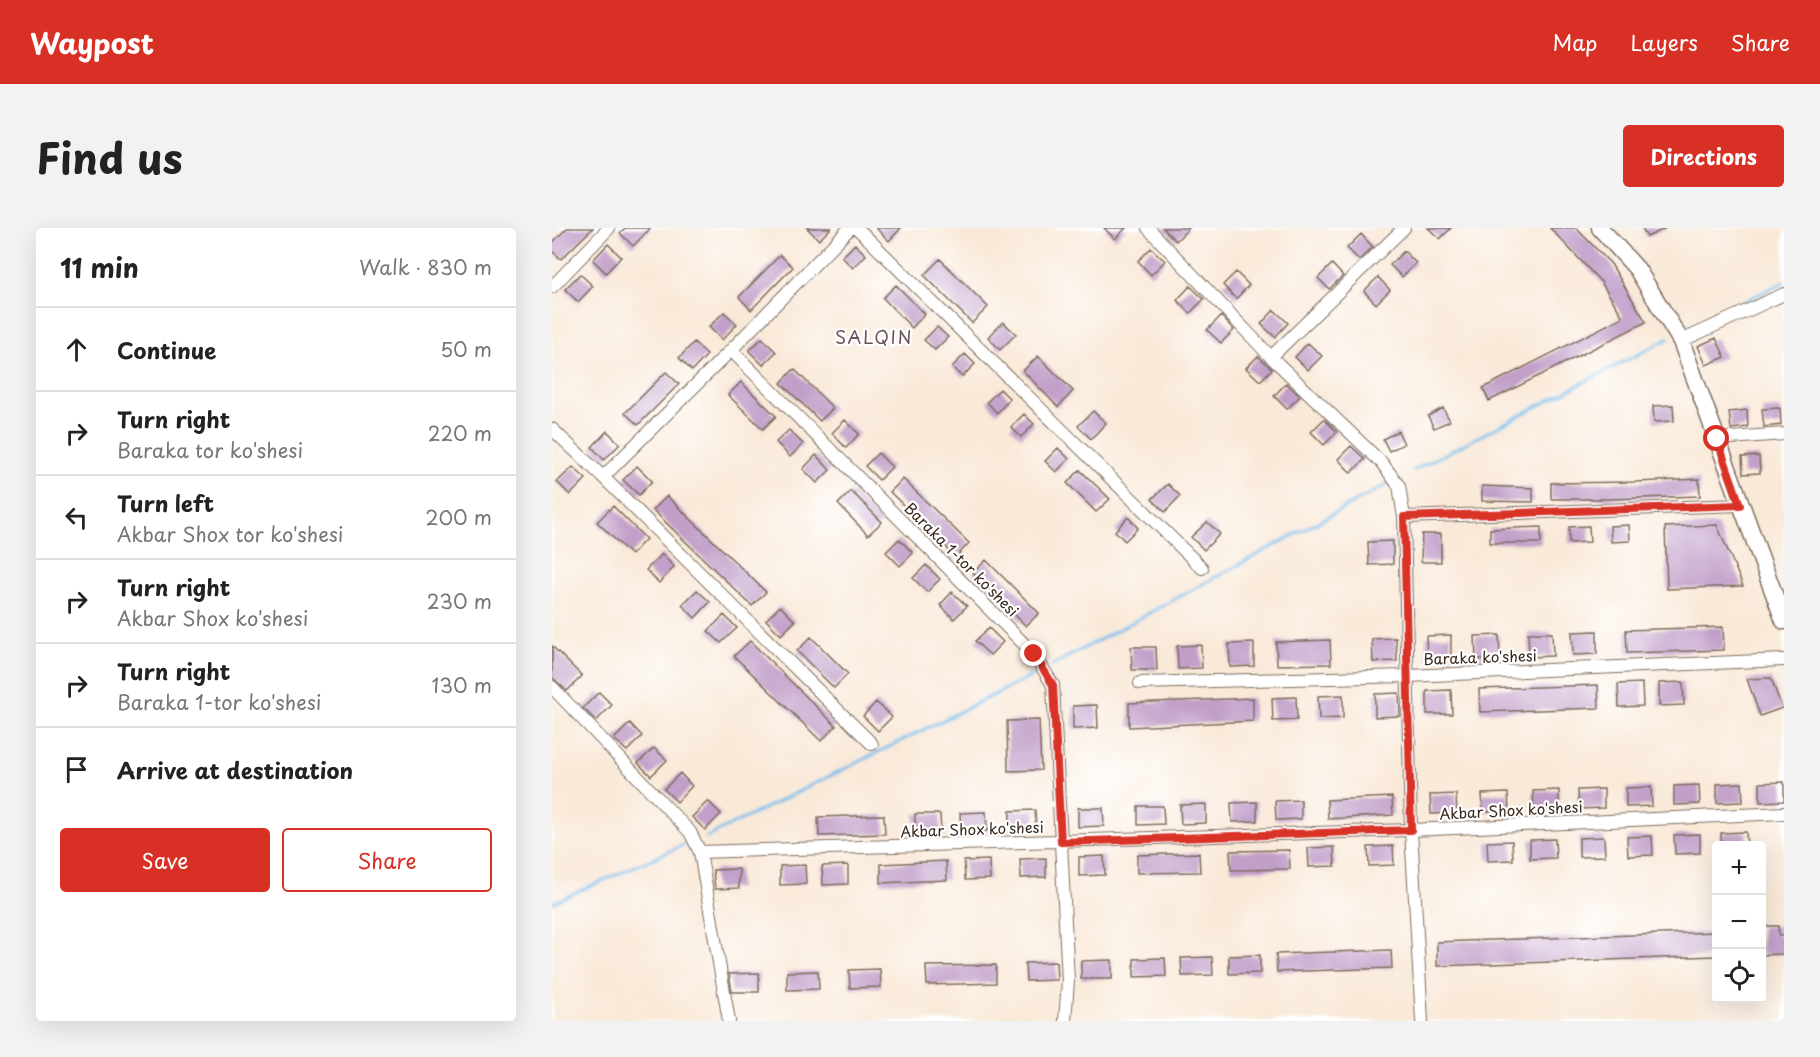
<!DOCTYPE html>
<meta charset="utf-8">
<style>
body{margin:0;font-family:"Playpen Sans",sans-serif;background:#f2f2f2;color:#222}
.controls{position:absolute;right:18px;bottom:18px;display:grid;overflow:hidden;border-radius:6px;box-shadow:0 6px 24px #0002}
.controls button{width:54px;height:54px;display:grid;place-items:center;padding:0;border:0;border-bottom:2px solid #e0e0e0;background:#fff;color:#222;font:30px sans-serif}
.stop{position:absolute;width:18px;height:18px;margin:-14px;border:4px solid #d93025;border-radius:50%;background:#fff}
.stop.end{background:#d93025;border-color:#fff;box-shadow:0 2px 6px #0008}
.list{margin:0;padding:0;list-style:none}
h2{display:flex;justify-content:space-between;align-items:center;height:78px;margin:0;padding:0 24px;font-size:26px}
h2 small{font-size:20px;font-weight:400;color:#767676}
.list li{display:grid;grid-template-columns:39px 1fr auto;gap:18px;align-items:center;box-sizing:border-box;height:84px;padding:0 24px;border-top:2px solid #e0e0e0}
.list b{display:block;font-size:22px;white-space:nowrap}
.list p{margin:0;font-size:20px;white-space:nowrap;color:#767676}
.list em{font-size:20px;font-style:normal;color:#767676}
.actions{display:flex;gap:12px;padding:18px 24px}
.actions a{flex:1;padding:14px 0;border:2px solid #d93025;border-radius:6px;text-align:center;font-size:21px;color:#d93025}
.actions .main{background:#d93025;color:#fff}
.icon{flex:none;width:33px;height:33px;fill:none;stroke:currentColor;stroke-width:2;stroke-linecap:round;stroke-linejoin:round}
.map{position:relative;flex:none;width:1232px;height:793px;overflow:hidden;border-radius:6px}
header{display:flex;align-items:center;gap:36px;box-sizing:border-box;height:84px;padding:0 30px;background:#d93025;color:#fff}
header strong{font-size:28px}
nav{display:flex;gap:33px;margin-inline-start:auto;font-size:21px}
.intro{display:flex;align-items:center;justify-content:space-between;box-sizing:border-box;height:144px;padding:0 36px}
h1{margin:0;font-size:42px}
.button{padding:15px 27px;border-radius:6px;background:#d93025;color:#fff;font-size:21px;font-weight:700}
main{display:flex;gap:36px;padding:0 36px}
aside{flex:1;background:#fff;border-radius:6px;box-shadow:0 6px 24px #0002}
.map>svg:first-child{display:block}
</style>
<header>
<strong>Waypost</strong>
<nav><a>Map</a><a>Layers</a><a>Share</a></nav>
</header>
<div class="intro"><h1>Find us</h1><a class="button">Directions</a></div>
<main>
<aside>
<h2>11 min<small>Walk · 830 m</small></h2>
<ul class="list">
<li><svg class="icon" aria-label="ahead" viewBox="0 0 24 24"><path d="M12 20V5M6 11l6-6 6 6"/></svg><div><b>Continue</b></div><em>50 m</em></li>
<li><svg class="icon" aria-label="right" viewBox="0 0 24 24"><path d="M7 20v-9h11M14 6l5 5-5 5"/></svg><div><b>Turn right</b><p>Baraka tor ko'shesi</p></div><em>220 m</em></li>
<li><svg class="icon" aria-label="left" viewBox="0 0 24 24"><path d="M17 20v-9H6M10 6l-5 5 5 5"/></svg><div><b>Turn left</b><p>Akbar Shox tor ko'shesi</p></div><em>200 m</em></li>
<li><svg class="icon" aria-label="right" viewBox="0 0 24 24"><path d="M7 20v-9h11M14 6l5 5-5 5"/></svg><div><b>Turn right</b><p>Akbar Shox ko'shesi</p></div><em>230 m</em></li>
<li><svg class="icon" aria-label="right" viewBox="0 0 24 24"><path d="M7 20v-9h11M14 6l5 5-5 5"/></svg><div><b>Turn right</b><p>Baraka 1-tor ko'shesi</p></div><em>130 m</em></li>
<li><svg class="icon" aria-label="arrive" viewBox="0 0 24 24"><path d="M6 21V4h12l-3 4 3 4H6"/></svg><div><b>Arrive at destination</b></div></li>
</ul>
<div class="actions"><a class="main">Save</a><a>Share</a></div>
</aside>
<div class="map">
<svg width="1232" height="793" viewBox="0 0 1232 793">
<rect width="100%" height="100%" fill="#fff"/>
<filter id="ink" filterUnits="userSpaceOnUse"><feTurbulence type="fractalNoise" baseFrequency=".0167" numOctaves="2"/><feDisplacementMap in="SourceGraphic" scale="12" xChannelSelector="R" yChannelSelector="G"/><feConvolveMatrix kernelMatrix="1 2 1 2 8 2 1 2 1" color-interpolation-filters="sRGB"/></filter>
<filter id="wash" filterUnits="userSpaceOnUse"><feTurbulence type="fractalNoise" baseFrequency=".008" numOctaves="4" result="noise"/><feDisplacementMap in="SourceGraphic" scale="24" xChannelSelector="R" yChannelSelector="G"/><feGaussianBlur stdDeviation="1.35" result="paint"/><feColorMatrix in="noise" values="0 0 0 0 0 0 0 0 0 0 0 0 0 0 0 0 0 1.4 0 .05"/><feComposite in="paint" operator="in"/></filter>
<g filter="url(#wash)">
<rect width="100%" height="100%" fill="#f9e9d8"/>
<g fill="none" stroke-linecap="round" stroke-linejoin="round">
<path stroke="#74beed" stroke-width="3" d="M1132 102 1232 54
M862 242 1116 111
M501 437 840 254
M155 609 486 445
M0 675 136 615"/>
</g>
<g id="blocks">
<path fill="#c19fc9" d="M15 0H41L9 31 0 23V15Z
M73 0H99L81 18 68 5Z
M255 0H279L267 12Z
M324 0H349L337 13Z
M552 0H574L563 11Z
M611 0H637L624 13Z
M876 0H899L888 11Z
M998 0H1024L1059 36 1094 94 937 173 931 160 1071 89 1049 54Z
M1090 0H1114L1095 9Z
M809 6 821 19 807 32 795 20Z
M56 16 69 29 54 45 41 32Z
M303 16 314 27 301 40 290 29Z
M599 20 613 33 599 47 586 33Z
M852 23 864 35 850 49 838 37Z
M228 27 241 39 199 82 187 69Z
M388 31 436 79 420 95 372 47Z
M780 36 791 48 777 61 766 50Z
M684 44 697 57 684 71 671 57Z
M28 46 41 58 26 74 13 61Z
M826 49 838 62 824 76 812 63Z
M344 57 373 86 360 100 331 70Z
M638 58 652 71 638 85 625 72Z
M722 82 736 95 723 109 709 96Z
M172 84 185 96 170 112 157 99Z
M669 88 682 102 669 115 655 102Z
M451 94 464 106 448 122 436 109Z
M385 99 396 109 383 122 372 112Z
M210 110 224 124 211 137 197 123Z
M1164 110 1173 129 1154 137 1146 118Z
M142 114 155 127 140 143 127 130Z
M756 115 770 128 756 142 743 129Z
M413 126 423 136 410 149 400 139Z
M486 128 521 163 506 179 471 143Z
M706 128 720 141 708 153 694 140Z
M242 141 281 180 268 193 229 155Z
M114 144 127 156 86 197 73 185Z
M189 154 224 188 211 201 176 167Z
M734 155 748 168 735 181 722 168Z
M448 161 458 171 445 185 435 174Z
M1121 177 1122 193 1102 194 1101 178Z
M891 180 898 193 882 200 876 188Z
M1228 180 1229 197 1212 199 1210 181Z
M1195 182 1196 199 1179 201 1177 184Z
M541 183 554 195 539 211 526 198Z
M472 186 482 196 469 209 459 199Z
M772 191 785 204 772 217 759 204Z
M293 192 307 206 294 220 280 205Z
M237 202 251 216 238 229 224 214Z
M55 203 68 216 52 232 40 219Z
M846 203 852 216 837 223 831 211Z
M799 218 813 231 799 245 786 231Z
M506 220 517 231 504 244 493 233Z
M326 225 340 239 327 252 313 238Z
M264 227 278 242 265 255 251 241Z
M1207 228 1208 245 1191 246 1190 229Z
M85 238 100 253 87 267 71 252Z
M21 239 34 251 18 267 5 254Z
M528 242 558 271 544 284 515 255Z
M351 251 417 315 404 329 338 264Z
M1147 251 1148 268 1057 271H999V255L1084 254Z
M616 256 628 268 613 284 600 271Z
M930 258 981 260V274L930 273Z
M299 263 330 294 316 307 286 276Z
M115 268 214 364 200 378 101 282Z
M61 278 94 311 79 327 45 294Z
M576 289 586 300 573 313 563 303Z
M655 294 668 306 652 322 639 309Z
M1077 297 1078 313 1059 314 1058 298Z
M1165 297 1191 358 1115 361 1113 299Z
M1037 298 1038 314 1017 315V299Z
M989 299V315H938V301Z
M870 306H889V334H869Z
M347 311 361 325 348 338 334 324Z
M841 313V336L817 337 816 314Z
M110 326 122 339 107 355 94 342Z
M434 332 487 385 474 398 421 345Z
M374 337 388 351 375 364 361 350Z
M145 362 158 374 143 390 130 377Z
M400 364 415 378 402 391 388 377Z
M228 378 243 393 229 407 214 392Z
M172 387 185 400 169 415 156 403Z
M1171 399 1172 422 1075 425 1074 402Z
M437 400 451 414 438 427 423 413Z
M1045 403V426L1021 427 1020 404Z
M976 405H1000L1001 428 977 429Z
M899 407V430L875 431 874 408Z
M947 407 948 430 924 431 923 408Z
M259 409 296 446 282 460 245 423Z
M844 410 845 433 821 434 820 411Z
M778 412 779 436 725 437 724 414Z
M198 413 284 498 269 513 182 428Z
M702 415V438L678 439 677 416Z
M649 417 650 440 626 441 625 418Z
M0 418 30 448 15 463 0 449Z
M579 419H604L605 442H580Z
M1219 450 1230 480 1208 488 1195 451Z
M1131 454 1132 477 1107 478V455Z
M1090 455 1091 478 1067 479 1066 456Z
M1046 457 1047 480 928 484 927 461Z
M899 462 900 486H875V463Z
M47 464 60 477 44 493 31 480Z
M847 465 848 488 823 489V466Z
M791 467V490L767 491 766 468Z
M744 469 745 492 721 493 720 470Z
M701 470V493L577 499V475Z
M324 474 340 489 326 503 311 488Z
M545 477 546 500 521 501V478Z
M487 492 489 542 456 543 455 493Z
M78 495 90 508 75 523 62 511Z
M102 520 115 532 99 548 86 535Z
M128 545 140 558 125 574 112 561Z
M1232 554V573L1208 574V555Z
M1190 555 1191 574 1165 575V556Z
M1147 557 1148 576 1122 577V558Z
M1099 559 1100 578 1074 579V560Z
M1052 561V580L1027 581 1026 562Z
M1007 562V581L982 582 981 563Z
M956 565 957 583 931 584 930 566Z
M904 566 905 585 879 586 878 567Z
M840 569 841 587 776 591 775 572Z
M749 572V591L724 592 723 573Z
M156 573 169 586 153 602 140 589Z
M705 574V593L680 594 679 575Z
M654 576V595L629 596 628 577Z
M586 578H611L612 596 586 597Z
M526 580H551L552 598 526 599Z
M483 582 484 601 458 602V583Z
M434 584 435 603 409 604 408 585Z
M363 586H388L389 604 363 605Z
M332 587 333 606 267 608 266 589Z
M1194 604 1195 618H1169V605Z
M1148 606V625L1123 626 1122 607Z
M1100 608 1101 627 1076 628 1075 609Z
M1052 609 1053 628 1027 629V610Z
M1003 611 1004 630 978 631V612Z
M960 613 961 632 936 633 935 614Z
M841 618 842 637 817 638 816 619Z
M782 619 783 638 757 639 756 620Z
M737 622 738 641 679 642 678 623Z
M647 625 648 644 585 645V627Z
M552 628 553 647 527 648V629Z
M494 630V649L469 650 468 631Z
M437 632 438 651 413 652 412 633Z
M394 633 395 652 329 655V636Z
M253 637 254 656 228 657V638Z
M296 637V656L271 657 270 638Z
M187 641V660L163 661 161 642Z
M1209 698H1226L1227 708H1232V726L1209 727Z
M1164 704V728L885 738V714Z
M839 722 840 740 725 744 724 726Z
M708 727V745L677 746V728Z
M660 729 661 747 630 748 629 730Z
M613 730 614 748 582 749V731Z
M560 732V751H529V733Z
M504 734 505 752 474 753 473 735Z
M444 737V755L375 757 374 738Z
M328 741 329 759 298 760 297 742Z
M266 743 267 761 235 762V744Z
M207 745V764H180L177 746Z"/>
</g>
</g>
<g filter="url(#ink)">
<use href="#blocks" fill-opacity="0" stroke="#7e6d5f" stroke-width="1.5"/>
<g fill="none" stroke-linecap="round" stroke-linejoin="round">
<g stroke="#7e6d5f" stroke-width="14">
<path id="street" d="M305 0 650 340
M596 0 719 129 830 235 847 258 852 289 859 602 870 793
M0 59 57 0
M1129 113 1232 66
M179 122 482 426 501 457 516 753 513 793
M719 129 852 0
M0 201 51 249 320 516
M1165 211 1232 206
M51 249 179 122 298 0
M852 289 1189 277
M588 455 855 448 1232 432
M0 459 138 604 148 624 177 793
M148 624 859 602 1232 585"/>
</g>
<g stroke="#7e6d5f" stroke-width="19">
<path id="secondary" d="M1048 0 1085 41 1129 113 1232 393"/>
</g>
<use href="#street" stroke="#fff" stroke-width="12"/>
<use href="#secondary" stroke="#fff" stroke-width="16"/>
</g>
</g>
<g fill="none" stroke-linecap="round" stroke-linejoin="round" filter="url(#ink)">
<path stroke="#d93025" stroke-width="8" d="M482 426 501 457 509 614 859 602 852 289 1188 277 1165 211"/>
</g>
<g text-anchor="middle" stroke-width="4.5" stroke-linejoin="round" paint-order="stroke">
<g font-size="15" fill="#3b2a1e" stroke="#fff">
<text transform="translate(409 332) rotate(45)" y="5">Baraka 1-tor ko'shesi</text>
<text transform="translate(928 430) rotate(-2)" y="5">Baraka ko'shesi</text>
<text transform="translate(959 583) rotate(-3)" y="5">Akbar Shox ko'shesi</text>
<text transform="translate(420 602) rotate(-2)" y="5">Akbar Shox ko'shesi</text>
</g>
<g font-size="18" letter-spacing="1.5" fill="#6a535a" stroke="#fff">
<text x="322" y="116">SALQIN</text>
</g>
</g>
</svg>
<div class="controls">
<button>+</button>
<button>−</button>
<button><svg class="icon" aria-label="locate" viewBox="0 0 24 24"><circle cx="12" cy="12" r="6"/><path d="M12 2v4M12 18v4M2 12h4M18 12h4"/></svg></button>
</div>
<div class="stop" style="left:1165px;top:211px"></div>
<div class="stop end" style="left:482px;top:426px"></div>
</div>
</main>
